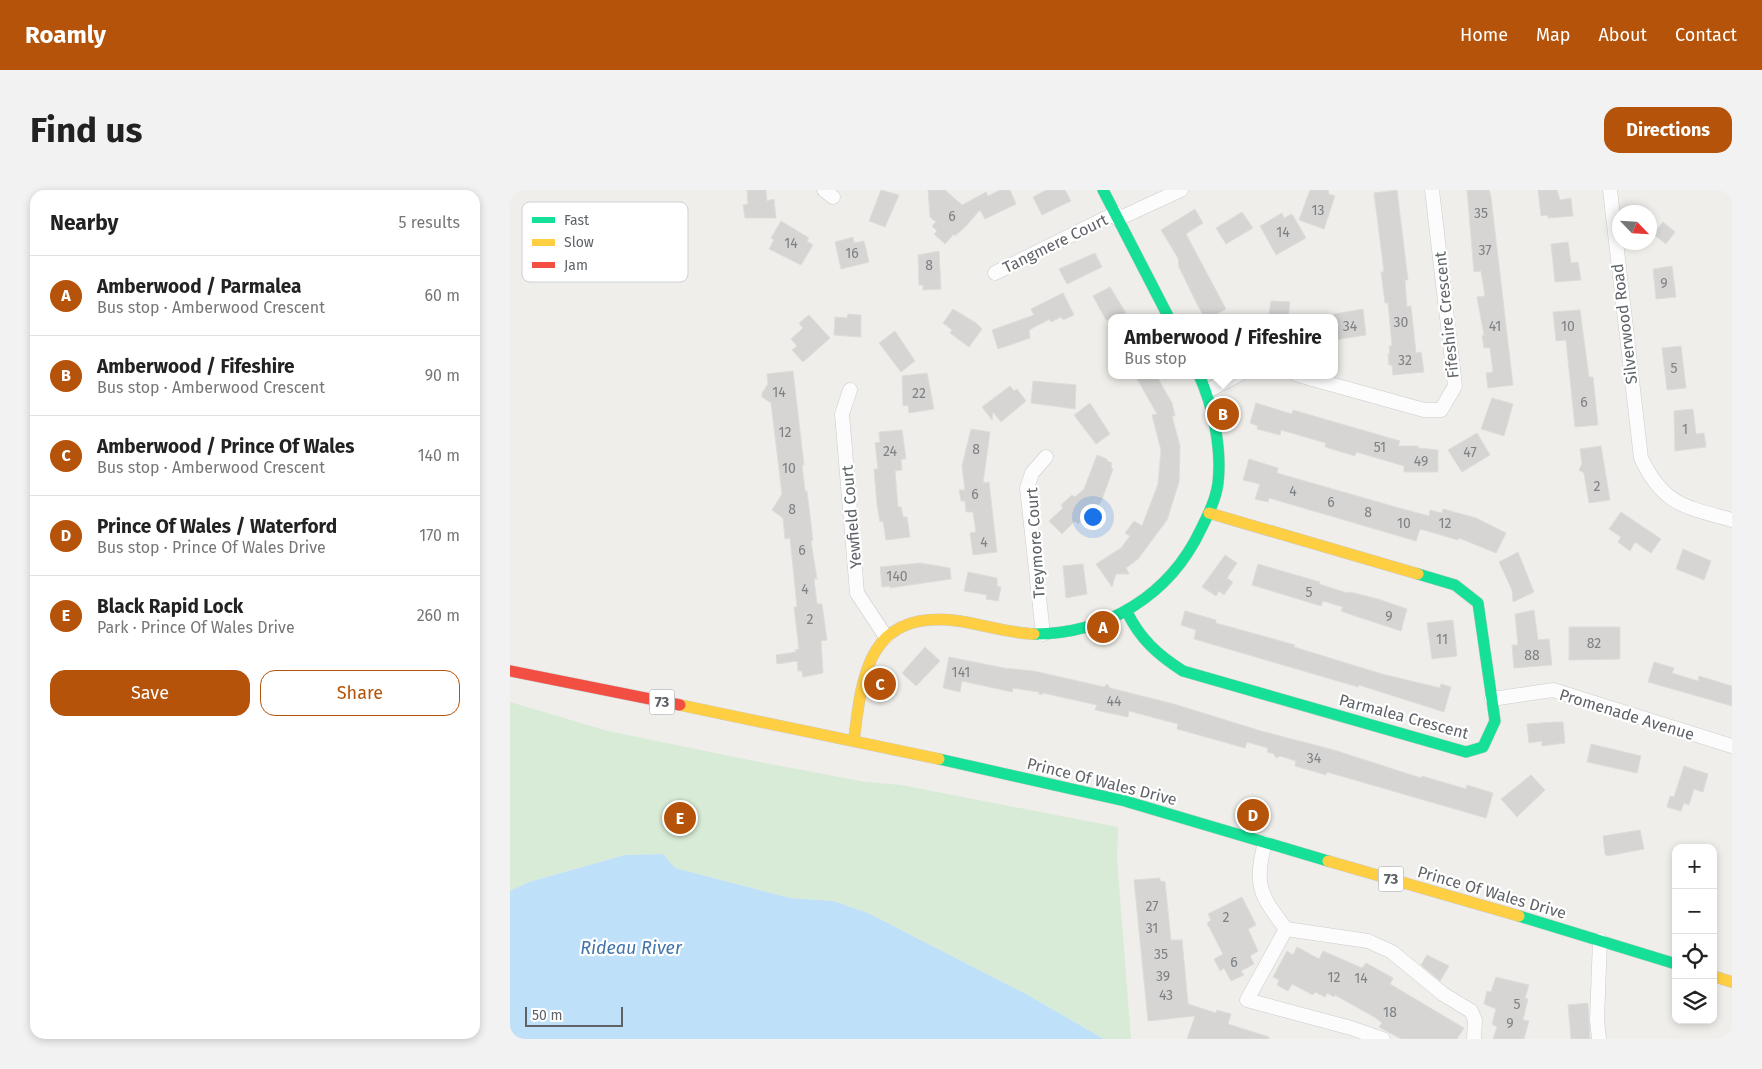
<!DOCTYPE html>
<meta charset="utf-8">
<style>
body{margin:0;font-family:"Fira Sans",sans-serif;background:#f2f2f2;color:#222}
.controls{position:absolute;right:15px;bottom:15px;display:grid;overflow:hidden;border-radius:10px;box-shadow:0 2px 8px #0003}
.controls button{width:45px;height:45px;display:grid;place-items:center;padding:0;border:0;border-bottom:1px solid #e0e0e0;background:#fff;color:#222;font:25px sans-serif}
.compass{position:absolute;left:1102px;top:15px;width:45px;height:45px;border-radius:50%;background:#fff;box-shadow:0 2px 8px #0003;rotate:115deg}
.scale{position:absolute;left:15px;bottom:12px;width:98px;box-sizing:border-box;padding-left:5px;border:2px solid #5f6368;border-top:0;font-size:14px;line-height:18px;white-space:nowrap;color:#5f6368;-webkit-text-stroke:4px #fff;paint-order:stroke}
.you{position:absolute;left:582px;top:326px;width:18px;height:18px;margin:-12px;border:4px solid #fff;border-radius:50%;background:#1a73e8;box-shadow:0 0 0 8px #1a73e833}
.badge{display:grid;place-items:center;width:32px;height:32px;border-radius:50%;background:#b45309;color:#fff;font-size:16px;font-weight:700}
.pin{position:absolute;translate:-50% -50%;border:2px solid #fff;box-shadow:0 1px 5px #0006}
.popup{position:absolute;left:598px;top:124px;width:230px;height:65px;box-sizing:border-box;display:grid;place-content:center;border-radius:10px;background:#fff;filter:drop-shadow(0 1px 4px #0005);font-size:16px;white-space:nowrap;color:#767676}
.popup b{font-size:19px;color:#222}
.popup::after{content:'';position:absolute;left:50%;top:100%;margin-left:-10px;border:10px solid transparent;border-top-color:#fff}
.list{margin:0;padding:0;list-style:none}
h2{display:flex;justify-content:space-between;align-items:center;height:65px;margin:0;padding:0 20px;font-size:21px}
h2 small{font-size:16px;font-weight:400;color:#767676}
.list li{display:grid;grid-template-columns:32px 1fr auto;gap:15px;align-items:center;box-sizing:border-box;height:80px;padding:0 20px;border-top:1px solid #e0e0e0}
.list b{display:block;font-size:19px;white-space:nowrap}
.list p{margin:0;font-size:16px;white-space:nowrap;color:#767676}
.list em{font-size:16px;font-style:normal;color:#767676}
.actions{display:flex;gap:10px;padding:15px 20px}
.actions a{flex:1;padding:11px 0;border:1px solid #b45309;border-radius:15px;text-align:center;font-size:18px;color:#b45309}
.actions .main{background:#b45309;color:#fff}
.icon{flex:none;width:28px;height:28px;fill:none;stroke:currentColor;stroke-width:2;stroke-linecap:round;stroke-linejoin:round}
.map{position:relative;flex:none;width:1222px;height:849px;overflow:hidden;border-radius:15px}
header{display:flex;align-items:center;gap:30px;box-sizing:border-box;height:70px;padding:0 25px;background:#b45309;color:#fff}
header strong{font-size:24px}
nav{display:flex;gap:28px;margin-inline-start:auto;font-size:18px}
.intro{display:flex;align-items:center;justify-content:space-between;box-sizing:border-box;height:120px;padding:0 30px}
h1{margin:0;font-size:35px}
.button{padding:12px 22px;border-radius:15px;background:#b45309;color:#fff;font-size:18px;font-weight:700}
main{display:flex;gap:30px;padding:0 30px}
aside{flex:1;background:#fff;border-radius:15px;box-shadow:0 2px 8px #0003}
.map>svg:first-child{display:block}
</style>
<header>
<strong>Roamly</strong>
<nav><a>Home</a><a>Map</a><a>About</a><a>Contact</a></nav>
</header>
<div class="intro"><h1>Find us</h1><a class="button">Directions</a></div>
<main>
<aside>
<h2>Nearby<small>5 results</small></h2>
<ul class="list">
<li><span class="badge">A</span><div><b>Amberwood / Parmalea</b><p>Bus stop · Amberwood Crescent</p></div><em>60 m</em></li>
<li><span class="badge">B</span><div><b>Amberwood / Fifeshire</b><p>Bus stop · Amberwood Crescent</p></div><em>90 m</em></li>
<li><span class="badge">C</span><div><b>Amberwood / Prince Of Wales</b><p>Bus stop · Amberwood Crescent</p></div><em>140 m</em></li>
<li><span class="badge">D</span><div><b>Prince Of Wales / Waterford</b><p>Bus stop · Prince Of Wales Drive</p></div><em>170 m</em></li>
<li><span class="badge">E</span><div><b>Black Rapid Lock</b><p>Park · Prince Of Wales Drive</p></div><em>260 m</em></li>
</ul>
<div class="actions"><a class="main">Save</a><a>Share</a></div>
</aside>
<div class="map">
<svg width="1222" height="849" viewBox="0 0 1222 849">
<rect width="100%" height="100%" fill="#efeeea"/>
<path fill="#d8ebd6" d="M0 512 98 541 249 572 356 592 391 595 608 637 607 669 621 849H594L516 804 358 723 323 711 280 708 165 678 153 664 115 665 19 692 0 701Z"/>
<path fill="#bfe0f9" d="M153 664 165 678 280 708 323 711 358 723 516 804 594 849H0V701L19 692 115 665Z"/>
<path fill="#d6d5d3" stroke="#deddd9" d="M237 0H256L257 11 264 9 266 28H235L233 15 238 14Z
M371 0 389 5 375 37 359 31Z
M418 0H435L452 15 476 2 478 6 490 0H500L506 14 475 29 470 20 455 37 445 46 444 44 435 54 424 44 427 41 422 36 426 32 420 27Z
M536 0H555L561 11 532 25 523 7Z
M800 0H818L819 4 825 6 814 39 789 30Z
M887 0 898 90H895L897 117 901 116 906 163 911 162 914 182 883 185 882 175H879L878 164H880L879 156H882L878 113H875L871 82H874L864 3Z
M957 0H979L981 7 1003 195 978 198 976 183 983 182 980 158H974L972 146 974 145 967 107 975 106 971 81 964 82Z
M1028 0H1047L1050 10 1061 8 1063 26 1038 28V25L1031 26Z
M685 19 693 33 676 44 716 119 699 128H695L687 114 669 77 668 68 651 40Z
M732 22 743 38 716 54 706 38Z
M772 23 774 28 782 24 796 48 766 65 750 36Z
M271 31 299 48 297 51 303 55 291 75 259 59 264 50 261 48Z
M1153 32 1165 42 1156 54 1143 44Z
M343 47 344 53 354 51 359 72 331 79 325 52Z
M1058 52 1061 73 1068 72 1071 90 1045 92 1041 54Z
M429 61 431 99 413 100V95H409L408 65Z
M585 63 592 77 557 94 549 79Z
M1162 76 1166 107 1146 109 1143 79Z
M600 97 616 123 596 130 583 106Z
M553 103 564 125 553 130 551 127 541 132 540 129 519 140 520 148 488 159 482 140 524 125 521 119Z
M761 111 780 112 778 128H761L762 125H759Z
M443 119 466 133 472 139 459 157 440 143 442 140 433 133Z
M853 119 856 145 824 150V124Z
M1070 120 1079 187H1083L1088 235 1065 237 1056 150 1046 151 1043 122Z
M338 124 351 125V147L324 145 325 127 337 128Z
M299 125 320 148 293 172 282 160 287 156 281 149 293 138 289 133Z
M385 141 405 171 391 182 369 153Z
M1171 156 1176 198 1157 200 1152 158Z
M283 181 294 275H292L295 301H297L303 350 301 351 307 389H304L307 414H312L317 450 311 451 313 483 293 487 292 481H288L287 471 267 474 266 465 286 462 285 460 289 459 284 417H287L280 348 275 349 273 328 262 320 272 304 261 213 252 207V203L258 194 257 184Z
M417 183 424 219 399 223 398 215 393 216 392 186Z
M625 185H646L662 213 665 226H662L670 256 669 292 657 330 628 369 616 378 619 384H606L602 397 586 374 611 358 620 346 615 343 624 331 632 336 648 294 651 260 642 225 647 224Z
M523 191 566 195 565 219 521 213Z
M500 196 504 201 507 199 516 211 491 232 483 222 482 230 472 217Z
M982 208 1003 214 994 246 971 239Z
M580 213 600 244 586 254 564 225Z
M746 213 782 224 783 220 890 251 888 256H908V258L928 260V282H894V276L846 262 845 266 815 257 816 253 771 240 770 245 747 239 748 236 740 233Z
M1183 219 1186 244 1194 243 1196 257 1165 261 1164 221Z
M461 239 480 242 473 293 479 292 487 362 463 365 460 343 466 342 463 322H456L455 311H451L449 300H455L452 276Z
M392 240 396 269H391L392 280 385 281 388 317H391L393 327H397L400 347 376 350 373 331 370 332 367 314 364 279H368L365 253 370 252 369 242Z
M967 243 980 265 952 282 938 260Z
M1091 256 1100 310 1079 313 1074 283 1069 280 1072 274 1070 259Z
M587 265 597 269V271L602 273 601 278 603 279 591 312 568 334 565 331 552 344 539 331 553 318 551 315 562 305 565 307 574 299Z
M739 269 768 278 767 283 882 316 919 326 920 320 932 323 933 319 966 328 996 343 986 363 949 348 948 350 910 339 906 351 759 308 758 312 745 309 750 294 733 290Z
M1111 322 1151 349 1141 363 1125 352 1120 361 1108 352 1111 347 1099 339Z
M1173 359 1201 371 1194 390 1166 379Z
M1008 362 1024 402 1003 412 1002 400 989 372Z
M715 365 727 373 717 388 723 392 714 405 709 401 706 406 692 397Z
M410 373 440 378 441 389 380 398V396L372 397 370 377Z
M573 374 577 404 556 408 553 376Z
M748 374 810 392 809 394 837 403 840 402 868 409 897 419 891 441 839 424 831 421 833 417 813 411 811 416 742 395Z
M458 382 487 388V396L491 397 488 411 476 409 477 405 454 401Z
M1024 420 1028 450 1039 449 1042 475 1004 478 1002 455H1008L1005 424Z
M675 421 706 430V433L785 455 784 457 872 484 930 498 931 494 941 497 934 522 849 495 848 497 684 449 686 440 671 435Z
M943 430 947 466 922 469 917 433Z
M1059 437H1110V469L1059 470Z
M415 457 430 471 406 496 392 483Z
M439 467 494 478 524 481 594 497 597 494 600 498 664 514 751 541 824 560 911 588 912 586 956 599 957 595 983 603 976 628 817 582 816 585 785 576 786 571 770 566 766 568 764 564 757 562 758 558 737 552 735 558 667 539 668 534 619 521 618 527 585 520 587 515 533 503 530 505 528 502 503 498 502 502 452 491 450 502 433 498Z
M1144 472 1164 478 1162 483 1188 491 1189 486 1222 496V516L1138 492Z
M1045 532H1053L1055 553 1032 556V551L1019 553 1017 534Z
M1081 554 1131 566 1127 583 1077 572Z
M1174 576 1198 584 1193 602 1184 599 1179 615 1174 613 1171 621 1157 617 1160 606 1164 607Z
M1021 585 1035 600 1007 627 991 609Z
M1130 640 1134 659 1097 666 1095 664 1093 646Z
M650 688V691L655 692 661 750H672L678 814 706 823 707 820 721 824 718 834 759 847 758 849H677L685 826 638 831 624 690Z
M732 707 746 735 738 739 748 761 740 766 744 774 731 781 734 785 721 791 714 778 710 781 704 769 713 764 697 733 701 730 698 724Z
M787 757 809 769 813 761 852 778 856 773 883 788 880 794 954 838 947 849H891L869 837 872 833 866 828 825 805 824 807 817 803 815 807 805 802 803 805 782 794 778 801 767 795 769 790 763 787 777 761 783 765Z
M917 765 939 776 930 791 911 775Z
M986 787 1019 795 1015 808 1018 809 1013 830 1019 831 1014 849H983L987 837 982 834 986 819 974 814 977 801 981 802Z
M1078 813 1080 849H1061L1058 815Z"/>
<g fill="none" stroke-linecap="round" stroke-linejoin="round">
<g stroke="#cbcccc" stroke-width="15">
<path id="street" d="M314 0 323 7
M1100 0 1131 268C1153 315 1175 317 1222 330
M608 29 671 0
M485 83 606 23
M788 185 914 220H931L945 196 922 0
M340 200 332 224 347 403 376 447
M697 201 728 185
M533 444 517 298 522 283 536 267
M982 509 1043 500 1222 556
M755 653C743 695 751 706 776 739L858 751 882 762 933 804 961 821 965 830 964 849
M776 739 737 810 841 838 873 849
M1089 849 1087 830 1090 750"/>
</g>
<g stroke="#cacacb" stroke-width="12">
<path id="fast" d="M593 0 659 128
M617 422C630 449 648 465 673 481L956 562 973 557 985 531 968 413 945 395 908 384
M524 444C597 444 660 405 691 339 698 325 706 309 708 293 712 259 703 216 689 185
M429 569 615 611 818 671
M1009 726 1166 774"/>
</g>
<g stroke="#cacacb" stroke-width="12">
<path id="slow" d="M699 323 908 384
M170 515 429 569
M344 550C352 481 360 419 449 431 474 435 499 443 524 444
M818 671 1009 726
M1203 786 1222 792"/>
</g>
<g stroke="#cacacb" stroke-width="12">
<path id="jam" d="M0 481 170 515"/>
</g>
<use href="#street" stroke="#fdfcfc" stroke-width="14"/>
<use href="#fast" stroke="#16e098" stroke-width="11"/>
<use href="#slow" stroke="#ffcf43" stroke-width="11"/>
<use href="#jam" stroke="#f24e42" stroke-width="11"/>
</g>
<g text-anchor="middle" stroke-width="4.5" stroke-linejoin="round" paint-order="stroke">
<g font-size="14" fill="#7e8184">
<text x="808" y="25">13</text>
<text x="971" y="28">35</text>
<text x="442" y="31">6</text>
<text x="773" y="47">14</text>
<text x="281" y="58">14</text>
<text x="975" y="65">37</text>
<text x="342" y="68">16</text>
<text x="419" y="80">8</text>
<text x="1154" y="98">9</text>
<text x="891" y="137">30</text>
<text x="840" y="141">34</text>
<text x="985" y="141">41</text>
<text x="1058" y="141">10</text>
<text x="895" y="175">32</text>
<text x="1164" y="183">5</text>
<text x="269" y="207">14</text>
<text x="409" y="208">22</text>
<text x="1074" y="217">6</text>
<text x="1175" y="244">1</text>
<text x="275" y="247">12</text>
<text x="870" y="262">51</text>
<text x="466" y="264">8</text>
<text x="380" y="266">24</text>
<text x="960" y="267">47</text>
<text x="911" y="276">49</text>
<text x="279" y="283">10</text>
<text x="1087" y="301">2</text>
<text x="783" y="306">4</text>
<text x="465" y="309">6</text>
<text x="821" y="317">6</text>
<text x="282" y="324">8</text>
<text x="858" y="327">8</text>
<text x="894" y="338">10</text>
<text x="935" y="338">12</text>
<text x="474" y="357">4</text>
<text x="292" y="365">6</text>
<text x="387" y="391">140</text>
<text x="295" y="404">4</text>
<text x="799" y="407">5</text>
<text x="879" y="431">9</text>
<text x="300" y="434">2</text>
<text x="932" y="454">11</text>
<text x="1084" y="458">82</text>
<text x="1022" y="470">88</text>
<text x="451" y="487">141</text>
<text x="604" y="516">44</text>
<text x="804" y="573">34</text>
<text x="642" y="721">27</text>
<text x="716" y="732">2</text>
<text x="642" y="743">31</text>
<text x="651" y="769">35</text>
<text x="724" y="777">6</text>
<text x="653" y="791">39</text>
<text x="824" y="792">12</text>
<text x="851" y="793">14</text>
<text x="656" y="810">43</text>
<text x="1007" y="819">5</text>
<text x="880" y="827">18</text>
<text x="1000" y="838">9</text>
</g>
<g fill="#fff" stroke="#8f9295" stroke-width="1">
<rect x="139.5" y="499.5" width="25" height="25" rx="4"/>
<rect x="868.5" y="676.5" width="25" height="25" rx="4"/>
</g>
<g font-size="15" font-weight="bold" fill="#5f6368">
<text x="152" y="517">73</text>
<text x="881" y="694">73</text>
</g>
<g font-size="16" fill="#5f6368" stroke="#fff">
<text transform="translate(545 53) rotate(-26)" y="6">Tangmere Court</text>
<text transform="translate(936 125) rotate(-96)" y="6">Fifeshire Crescent</text>
<text transform="translate(1114 134) rotate(-97)" y="6">Silverwood Road</text>
<text transform="translate(341 327) rotate(-95)" y="6">Yewfield Court</text>
<text transform="translate(525 353) rotate(-94)" y="6">Treymore Court</text>
<text transform="translate(1117 524) rotate(17)" y="6">Promenade Avenue</text>
<text transform="translate(894 526) rotate(15)" y="6">Parmalea Crescent</text>
<text transform="translate(592 591) rotate(14)" y="6">Prince Of Wales Drive</text>
<text transform="translate(982 702) rotate(16)" y="6">Prince Of Wales Drive</text>
</g>
<g font-size="18" font-style="italic" fill="#4174aa" stroke="#fff">
<text x="121" y="764">Rideau River</text>
</g>
</g>
<rect x="12" y="12" width="166" height="80" rx="8" fill="#fff" stroke="#cfd0d2" stroke-width="1"/>
<rect x="22" y="27" width="23" height="6" fill="#16e098"/>
<rect x="22" y="49" width="23" height="7" fill="#ffcf43"/>
<rect x="22" y="72" width="23" height="6" fill="#f24e42"/>
<g font-size="14" fill="#5f6368">
<text x="54" y="35">Fast</text>
<text x="54" y="57">Slow</text>
<text x="54" y="80">Jam</text>
</g>
</svg>
<div class="controls">
<button>+</button>
<button>−</button>
<button><svg class="icon" aria-label="locate" viewBox="0 0 24 24"><circle cx="12" cy="12" r="6"/><path d="M12 2v4M12 18v4M2 12h4M18 12h4"/></svg></button>
<button><svg class="icon" aria-label="layers" viewBox="0 0 24 24"><path d="M12 4l9 5-9 5-9-5zM3 14l9 5 9-5"/></svg></button>
</div>
<svg class="compass" viewBox="-18 -18 36 36"><path d="M0-13l5 13h-10z" fill="#e53935"/><path d="M0 13l5-13h-10z" fill="#767676"/></svg>
<div class="scale">50 m</div>
<div class="you"></div>
<div class="pin badge" style="left:593px;top:437px">A</div>
<div class="pin badge" style="left:713px;top:224px">B</div>
<div class="popup"><b>Amberwood / Fifeshire</b>Bus stop</div>
<div class="pin badge" style="left:370px;top:494px">C</div>
<div class="pin badge" style="left:743px;top:625px">D</div>
<div class="pin badge" style="left:170px;top:628px">E</div>
</div>
</main>
